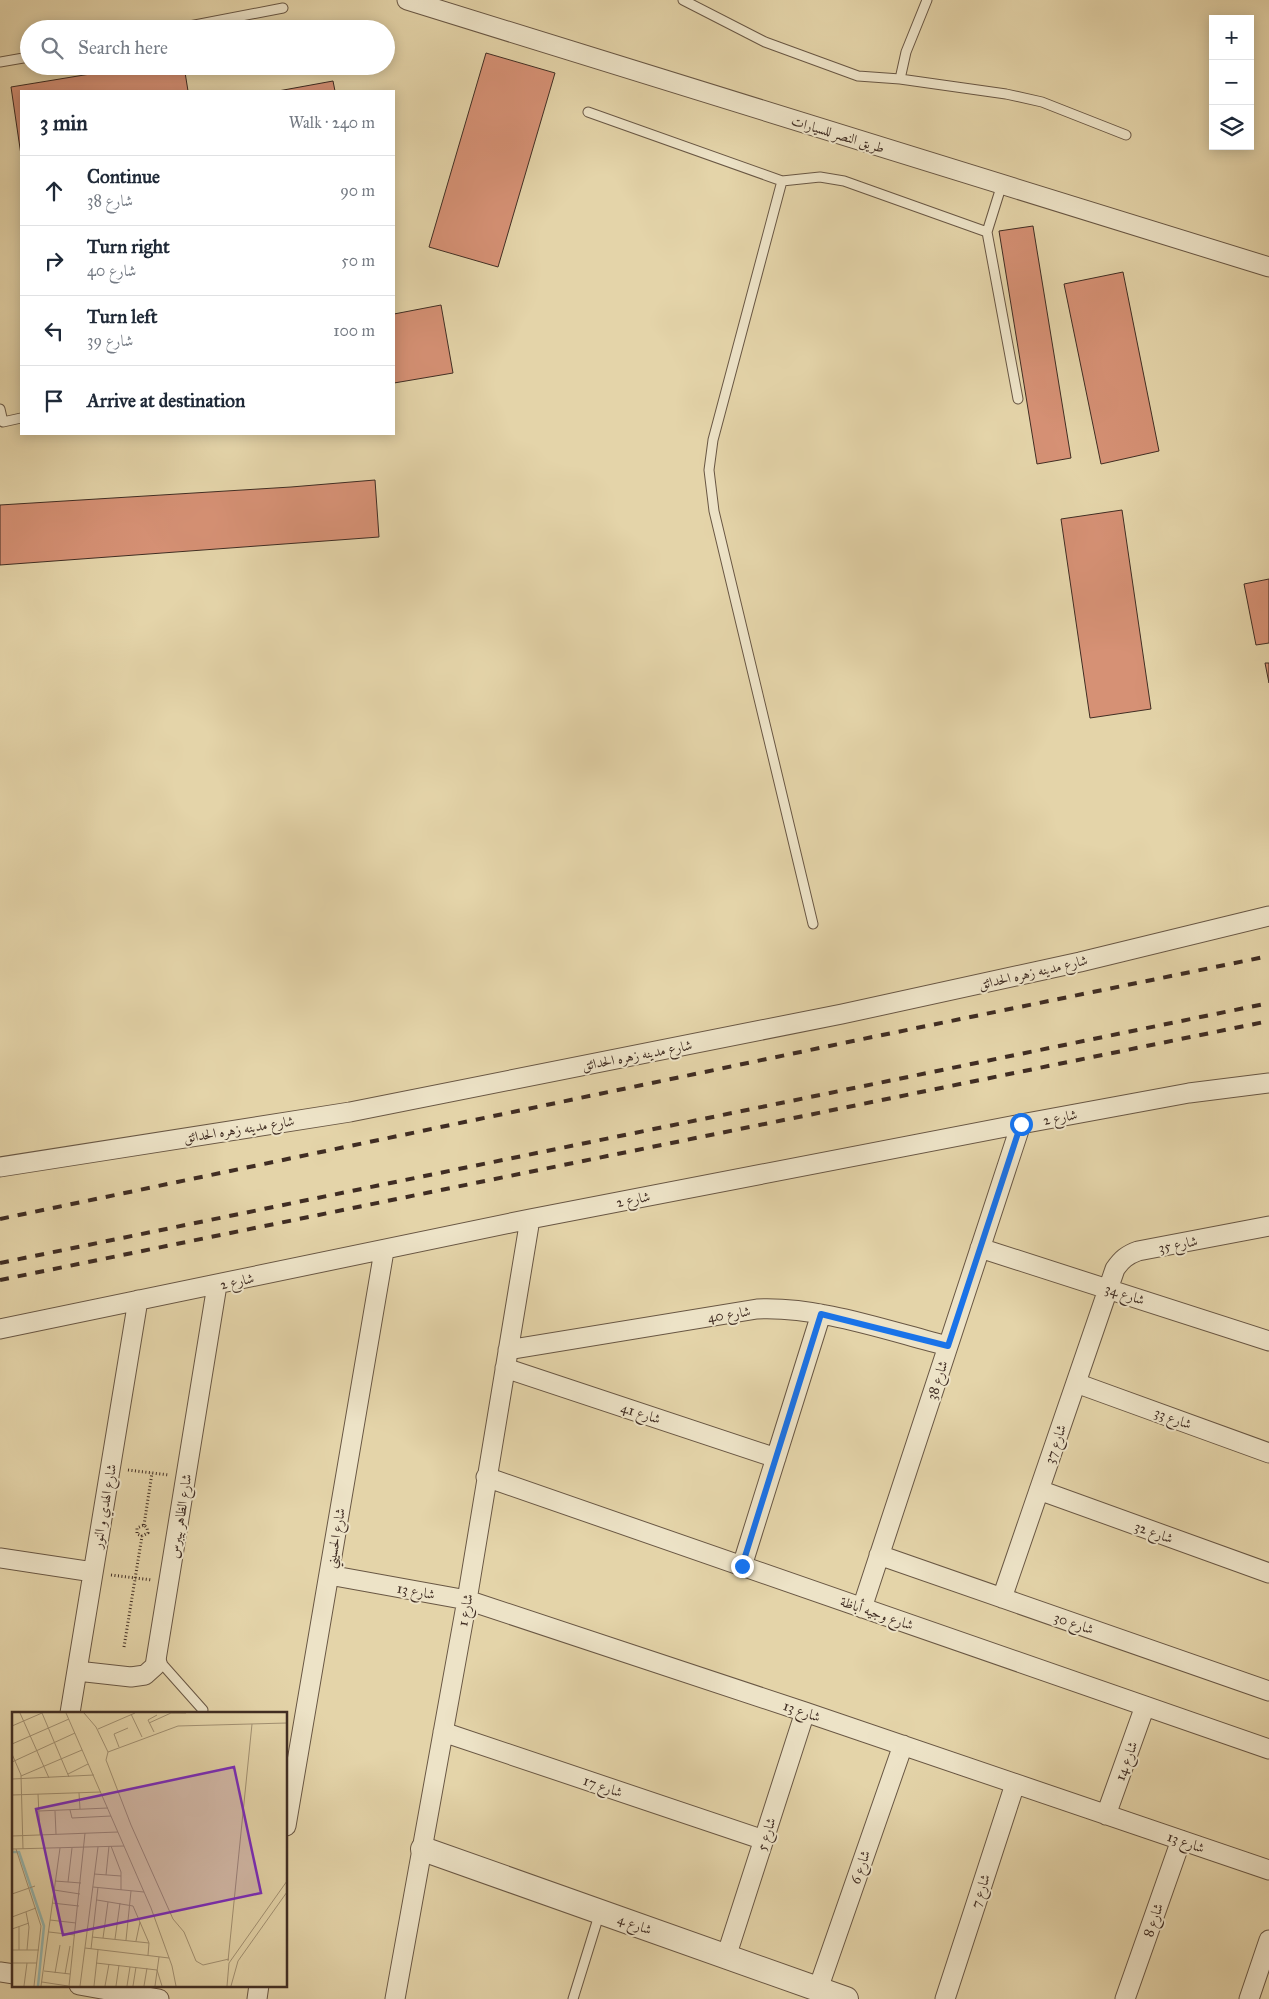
<!DOCTYPE html>
<meta charset="utf-8">
<style>
body{margin:0;font-family:"IM FELL Great Primer",Amiri,serif;background:#f6f6f7;color:#1f2937}
.controls{position:absolute;right:15px;top:15px;display:grid;overflow:hidden;border-radius:0px;box-shadow:0 2px 12px #0003}
.controls button{width:45px;height:45px;display:grid;place-items:center;padding:0;border:0;border-bottom:1px solid #e0e1e3;background:#fff;color:#1f2937;font:25px sans-serif}
.stop{position:absolute;width:15px;height:15px;margin:-11px;border:4px solid #1a73e8;border-radius:50%;background:#fff}
.stop.end{background:#1a73e8;border-color:#fff;box-shadow:0 1px 5px #0008}
.list{margin:0;padding:0;list-style:none}
h2{display:flex;justify-content:space-between;align-items:center;height:65px;margin:0;padding:0 20px;font-size:21px}
h2 small{font-size:16px;font-weight:400;color:#747a83}
.list li{display:grid;grid-template-columns:32px 1fr auto;gap:15px;align-items:center;box-sizing:border-box;height:70px;padding:0 20px;border-top:1px solid #e0e1e3}
.list b{display:block;font-size:19px;white-space:nowrap}
.list p{margin:0;font-size:16px;white-space:nowrap;color:#747a83}
.list em{font-size:16px;font-style:normal;color:#747a83}
.icon{flex:none;width:28px;height:28px;fill:none;stroke:currentColor;stroke-width:2;stroke-linecap:round;stroke-linejoin:round}
.map{position:relative;flex:none;width:1269px;height:1999px;overflow:hidden}
.search{position:absolute;background:#fff;box-shadow:0 2px 12px #0003;left:20px;top:20px;width:375px;height:55px;display:flex;align-items:center;gap:12px;box-sizing:border-box;padding:0 18px;border-radius:28px;color:#747a83;font-size:19px}
.panel{position:absolute;background:#fff;box-shadow:0 2px 12px #0003;left:20px;top:90px;width:375px;height:345px;border-radius:0px}
.map>svg:first-child{display:block}
</style>
<div class="map">
<svg width="1269" height="1999" viewBox="0 0 1269 1999">
<rect width="100%" height="100%" fill="#e4d4a9"/>
<filter id="stains"><feTurbulence type="fractalNoise" baseFrequency=".004" numOctaves="4"/><feColorMatrix values="0 0 0 0 .2 0 0 0 0 .09 0 0 0 0 .02 0 0 0 .5 -.17"/></filter>
<radialGradient id="worn" r=".72"><stop offset=".6" stop-color="#630" stop-opacity="0"/><stop offset="1" stop-color="#630" stop-opacity=".3"/></radialGradient>
<path fill="#d69175" stroke="#402d23" d="M486 53 555 73 498 267 429 247Z
M139 66H184L188 91H21V155L11 87Z
M333 81 335 91H278Z
M1033 226 1071 458 1037 464 999 231Z
M1123 272 1159 451 1101 464 1064 284Z
M441 305 453 373 394 383V314Z
M375 480 379 537 0 565V505L291 487Z
M1122 510 1151 709 1090 718 1061 519Z
M1269 579V643L1256 645 1244 584Z
M1265 663H1269V683Z"/>
<g fill="none" stroke-linecap="round" stroke-linejoin="round">
<g stroke="#695744" stroke-width="11">
<path id="service" d="M683 0 765 42 858 76 900 79
M927 0 906 52 900 79 1006 94 1042 102 1126 135
M174 29 283 8
M0 62 29 57
M588 112 782 181 820 177 844 181 987 232
M782 181 713 440 709 470 714 511 813 924
M1002 184 987 232 1018 399
M0 409 3 422 21 418
M160 1657 163 1665 203 1710
M573 1999 600 1912"/>
</g>
<g stroke="#695744" stroke-width="21">
<path id="minor" d="M407 0 1269 267
M0 1167 350 1112 842 1014 1080 962 1269 916
M980 1248 1269 1341
M0 1329 530 1219 1021 1124 1189 1093 1269 1083
M508 1350 757 1309C819 1306 888 1331 948 1346
M505 1368 776 1458
M1076 1383 1269 1453
M486 1477 1269 1749
M1039 1490 1269 1573
M879 1555 1269 1691
M0 1558 93 1572
M742 1566 821 1314
M329 1575 467 1600 805 1712 1269 1870
M1002 1598 1115 1269C1122 1259 1127 1255 1138 1251L1269 1226
M862 1608 1021 1124
M77 1671 131 1677 145 1675 155 1666 217 1285
M70 1713 138 1300
M443 1732 764 1840
M1106 1815 1145 1706
M286 1826 384 1251
M726 1957 805 1712
M0 1972 14 1974
M79 1985 159 1999
M818 1989 903 1745
M257 1999 259 1985
M395 1999 467 1600 530 1219
M945 1999 1015 1784
M1125 1999 1181 1840
M1249 1999 1269 1940"/>
</g>
<g stroke="#695744" stroke-width="26">
<path id="tertiary" d="M423 1849 846 1999"/>
</g>
<path stroke="#402d23" stroke-width="3" stroke-dasharray="1 2.5" stroke-linecap="butt" d="M128 1470 169 1475
M144 1525 152 1473
M111 1575 152 1580
M124 1647 142 1536 148 1533 147 1528 144 1525 137 1528V1534L142 1536"/>
<use href="#service" stroke="#ede3c7" stroke-width="9"/>
<use href="#minor" stroke="#ede3c7" stroke-width="19"/>
<use href="#tertiary" stroke="#ede3c7" stroke-width="24"/>
<path stroke="#402d23" stroke-width="4" stroke-dasharray="9 9" stroke-linecap="butt" d="M0 1219 853 1041 1269 956
M0 1263 1269 1003
M0 1280 1269 1021"/>
</g>
<g fill="none" stroke-linecap="round" stroke-linejoin="round">
<path stroke="#1a73e8" stroke-width="6" d="M742 1566 821 1314 948 1346 1021 1124"/>
</g>
<g text-anchor="middle" stroke-width="4" stroke-linejoin="round" paint-order="stroke">
<g font-size="14" fill="#402d23" stroke="#ede3c7">
<text transform="translate(838 134) rotate(17)" y="5">طريق النصر للسيارات</text>
<text transform="translate(1033 972) rotate(-13)" y="5">شارع مدينه زهره الحدائق</text>
<text transform="translate(637 1055) rotate(-11)" y="5">شارع مدينه زهره الحدائق</text>
<text transform="translate(1060 1117) rotate(-10)" y="5">شارع 2</text>
<text transform="translate(239 1129) rotate(-9)" y="5">شارع مدينه زهره الحدائق</text>
<text transform="translate(633 1199) rotate(-11)" y="5">شارع 2</text>
<text transform="translate(1178 1244) rotate(-11)" y="5">شارع 35</text>
<text transform="translate(237 1281) rotate(-12)" y="5">شارع 2</text>
<text transform="translate(1125 1294) rotate(18)" y="5">شارع 34</text>
<text transform="translate(729 1314) rotate(-9)" y="5">شارع 40</text>
<text transform="translate(937 1380) rotate(-72)" y="5">شارع 38</text>
<text transform="translate(641 1413) rotate(18)" y="5">شارع 41</text>
<text transform="translate(1173 1418) rotate(20)" y="5">شارع 33</text>
<text transform="translate(1055 1444) rotate(-71)" y="5">شارع 37</text>
<text transform="translate(104 1506) rotate(-80)" y="5">شارع الهدي و النور</text>
<text transform="translate(180 1516) rotate(-81)" y="5">شارع الظاهر بيبرس</text>
<text transform="translate(1154 1532) rotate(20)" y="5">شارع 32</text>
<text transform="translate(335 1538) rotate(-80)" y="5">شارع الحسيني</text>
<text transform="translate(416 1591) rotate(10)" y="5">شارع 13</text>
<text transform="translate(465 1610) rotate(-80)" y="5">شارع 1</text>
<text transform="translate(877 1613) rotate(19)" y="5">شارع وجيه أباظة</text>
<text transform="translate(1074 1623) rotate(19)" y="5">شارع 30</text>
<text transform="translate(802 1711) rotate(19)" y="5">شارع 13</text>
<text transform="translate(1126 1761) rotate(-70)" y="5">شارع 14</text>
<text transform="translate(603 1786) rotate(19)" y="5">شارع 17</text>
<text transform="translate(766 1834) rotate(-72)" y="5">شارع 5</text>
<text transform="translate(1186 1842) rotate(19)" y="5">شارع 13</text>
<text transform="translate(860 1867) rotate(-71)" y="5">شارع 6</text>
<text transform="translate(980 1891) rotate(-72)" y="5">شارع 7</text>
<text transform="translate(1153 1920) rotate(-71)" y="5">شارع 8</text>
<text transform="translate(635 1924) rotate(20)" y="5">شارع 4</text>
</g>
</g>
<g transform="translate(12 1712)">
<rect width="275" height="275" fill="#e4d4a9"/>
<path fill="none" stroke="#97b7af" stroke-width="2.5" d="M0 140H7L32 214 26 274"/>
<path fill="none" stroke="#a29173" stroke-width="1" d="M8 1 37 66M54 1 139 196 160 254 164 274M72 1 84 15 96 40M119 2 130 25M137 11 159 1H174M0 14 30 1 57 65M86 17 123 1M142 20 136 8 145 3M0 32 57 7M107 35 102 22 116 16M96 40 94 48 119 113 161 207 172 220 184 249 191 253 217 247M96 40 166 14 275 11M0 42 9 63 11 137M0 50 63 21M56 62 76 52M9 64 70 38M0 67 82 63M67 81 68 97M26 82 28 123M0 83 89 80M58 98 60 106 99 104M27 99 96 96M43 99 44 122M0 124 106 120M99 134 109 160V178M0 137 112 134M4 137 29 214 22 274M82 162 109 164M94 163 97 134M43 169 69 171M56 170 60 136M81 175 132 180M42 178 68 182M0 182 23 174M85 188 121 194 137 231 136 243M40 191 67 194M14 200 17 215 15 238M0 205 24 196M38 208 64 211M0 217 17 211M37 220 63 223M80 225 137 231M91 226 96 190M103 227 108 191M114 228 119 179M124 229 128 210M73 236 157 246M79 237 86 175M0 238H27M7 238V214M216 249 240 12M0 251H25M84 251 145 258 150 274M32 259 58 262M43 261 48 233M53 262 58 234M30 270 56 274M12 274 15 251M29 274 48 136M57 274 73 121M68 274 86 135M82 274 86 238M93 274 97 252M104 274 107 253M115 274 118 255M121 274 124 255M132 274 135 256M143 274 147 245M215 274 217 251 275 169M219 274 226 249 275 180"/>
<path fill="#7b2cbf" fill-opacity="0.15" stroke="#7b2cbf" stroke-width="2.5" d="M222 55 249 181 51 223 24 97Z"/>
<rect width="275" height="275" fill="none" stroke="#402d23" stroke-width="2.5"/>
</g>
<rect width="100%" height="100%" filter="url(#stains)"/>
<rect width="100%" height="100%" fill="url(#worn)"/>
</svg>
<div class="controls">
<button>+</button>
<button>−</button>
<button><svg class="icon" aria-label="layers" viewBox="0 0 24 24"><path d="M12 4l9 5-9 5-9-5zM3 14l9 5 9-5"/></svg></button>
</div>
<div class="stop" style="left:1021px;top:1124px"></div>
<div class="stop end" style="left:742px;top:1566px"></div>
<div class="search"><svg class="icon" aria-label="search" viewBox="0 0 24 24"><circle cx="10" cy="10" r="6"/><path d="M15 15l6 6"/></svg>Search here</div>
<section class="panel">
<h2>3 min<small>Walk · 240 m</small></h2>
<ul class="list">
<li><svg class="icon" aria-label="ahead" viewBox="0 0 24 24"><path d="M12 20V5M6 11l6-6 6 6"/></svg><div><b>Continue</b><p>شارع 38</p></div><em>90 m</em></li>
<li><svg class="icon" aria-label="right" viewBox="0 0 24 24"><path d="M7 20v-9h11M14 6l5 5-5 5"/></svg><div><b>Turn right</b><p>شارع 40</p></div><em>50 m</em></li>
<li><svg class="icon" aria-label="left" viewBox="0 0 24 24"><path d="M17 20v-9H6M10 6l-5 5 5 5"/></svg><div><b>Turn left</b><p>شارع 39</p></div><em>100 m</em></li>
<li><svg class="icon" aria-label="arrive" viewBox="0 0 24 24"><path d="M6 21V4h12l-3 4 3 4H6"/></svg><div><b>Arrive at destination</b></div></li>
</ul>
</section>
</div>
